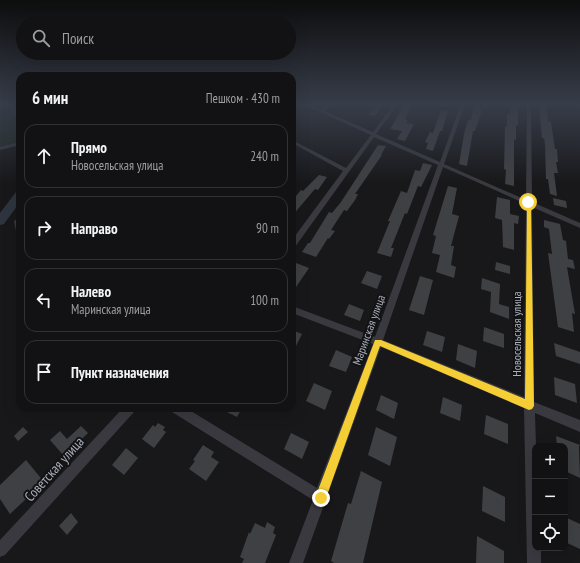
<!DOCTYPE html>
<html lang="ru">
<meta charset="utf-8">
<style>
body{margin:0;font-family:"PT Sans Narrow",sans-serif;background:#1f2022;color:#f1f3f6}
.controls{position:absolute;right:12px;bottom:12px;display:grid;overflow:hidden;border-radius:8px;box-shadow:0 4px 16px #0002}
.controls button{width:36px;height:36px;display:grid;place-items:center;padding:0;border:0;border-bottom:1px solid #313234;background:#121214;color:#f1f3f6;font:20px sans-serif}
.stop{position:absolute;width:12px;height:12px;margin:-9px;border:3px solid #f5ce35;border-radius:50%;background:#fff}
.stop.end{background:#f5ce35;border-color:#fff;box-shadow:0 1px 4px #0008}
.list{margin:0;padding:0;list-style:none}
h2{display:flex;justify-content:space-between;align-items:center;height:52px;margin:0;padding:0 16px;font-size:17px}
h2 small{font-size:13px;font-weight:400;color:#9c9ea0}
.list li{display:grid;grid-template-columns:26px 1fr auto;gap:12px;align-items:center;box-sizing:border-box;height:64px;margin:0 8px 8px;padding:0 8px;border:1px solid #313234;border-radius:12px}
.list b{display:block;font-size:15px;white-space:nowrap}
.list p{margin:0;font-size:13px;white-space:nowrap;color:#9c9ea0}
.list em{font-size:13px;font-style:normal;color:#9c9ea0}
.icon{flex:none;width:22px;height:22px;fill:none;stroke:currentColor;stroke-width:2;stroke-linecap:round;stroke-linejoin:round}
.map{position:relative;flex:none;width:580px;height:563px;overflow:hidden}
.search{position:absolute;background:#121214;box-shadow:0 4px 16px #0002;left:16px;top:16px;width:280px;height:44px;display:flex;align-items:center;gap:10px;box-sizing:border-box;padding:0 14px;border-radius:22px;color:#9c9ea0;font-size:15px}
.panel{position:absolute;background:#121214;box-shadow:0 4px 16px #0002;left:16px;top:72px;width:280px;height:340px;border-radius:12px}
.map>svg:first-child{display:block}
</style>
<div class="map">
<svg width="580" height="563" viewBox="0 0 580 563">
<rect width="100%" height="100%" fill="#18181a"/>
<path fill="#222a24" d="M0 104H20V143L0 148Z"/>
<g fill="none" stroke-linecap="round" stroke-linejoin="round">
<path fill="#2e353f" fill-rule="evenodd" d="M20 191V202L4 224 0 225V213L16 192Z"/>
</g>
<path fill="#3f4044" d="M377 104H384L375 116 368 115Z
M405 104H412L405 119 408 120 406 123 414 124 405 141 397 139 402 131 390 129Z
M511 104H518V125H516V140L514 139V186L505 184 506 170 504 169 505 126 507 127V114H510Z
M539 104H546L548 121 551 122 555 149H557L558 162H556L558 173H554L557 196 550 194 548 179H546L545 144 544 138H542Z
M474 105 480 106V110H482L475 131H473L467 166 459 164 464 134 468 120H471Z
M441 110 448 111 442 131H440L433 151 426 149 428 143 425 142 430 132 433 133Z
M378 145 386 146 381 155H382L355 194H358L355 200 347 211 344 210 331 230 335 231 329 239 328 238 316 257 302 252 308 243H310L329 212 332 213 341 202Z
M423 163 432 165 421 187 418 186 407 214 405 213 391 248H394L391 257 377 253 390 221H388L401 191 407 193 415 170 420 171Z
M319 175 327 177 318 190 315 189 292 216V201L301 190 303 191Z
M448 186 457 188 452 214 459 216 451 246H454L451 265 456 267 454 278 436 272 440 255 432 253 436 236 433 235Z
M497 197 510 200V214L519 216 518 224 514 223V250L503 247 502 220 495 218Z
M553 198 566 201 567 208 554 205Z
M544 220 560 224 563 240 566 241 568 259 573 260 575 269 567 267 575 314 572 313 574 332 558 327 548 253 552 254 549 229 544 227Z
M496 262 510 266V274L495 270Z
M296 263 309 268 292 293V269Z
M367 271 382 276 377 289 361 283Z
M420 276 433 280 424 315 409 310Z
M482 278 500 284 499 304 509 307V319L490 312 491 292 481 289Z
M349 304 364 310 360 321 344 315Z
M484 327 504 334V348L483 341Z
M292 330 302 334 292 354Z
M427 331 445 337 442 352 423 345Z
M554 343 580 352V364L556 356Z
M458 344 477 351 475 368 456 360Z
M336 350 352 357 346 372 329 366Z
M554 377 575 384 577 403 555 395Z
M314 383 332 391 325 410 306 401Z
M381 395 398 403 394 419 376 410Z
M443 397 462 405 460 421 440 413Z
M219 408H242L237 417Z
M486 415 508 424V444L484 434Z
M158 423 165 427 163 430 166 432 154 448 142 439 153 425 155 427Z
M81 426 88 433 64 456 50 440 60 431 67 439Z
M23 427 28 432 18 441 14 436Z
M376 427 397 437 390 466 368 455Z
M291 433 309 442 302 459 284 449Z
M556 436 580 445 579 446 580 478 565 471V446H557Z
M203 445 214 452 211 457 219 462 206 481 189 469 195 461 193 460Z
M126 448 138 458 124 475 112 465Z
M26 460 44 482 10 514 0 499V485Z
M361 471 382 482 363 563H334L331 561 348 503 351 504Z
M483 486 505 497V522L482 511Z
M71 513 78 522 67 535 59 526Z
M565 517 580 524V549L565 542Z
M267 522 275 527 273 533 276 535 265 563H242L244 559 240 557 249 532 250 534 255 523 265 528Z
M477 536 504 551V563H476Z"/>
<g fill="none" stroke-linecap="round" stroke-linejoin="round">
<path stroke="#39393f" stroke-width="2.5" d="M9 104 20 120"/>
<path fill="#39393f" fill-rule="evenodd" d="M303 104H309L321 110 327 104H332L324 111 373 132 394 104H398L376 134 440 162 461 104H465L444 164 526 200 527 104H531L532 202 580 223V228L532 207 534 402 580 420V432L535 413 536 446H535V548H541V563H527L524 408 381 347 303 563H289L313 500 172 412 171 408H186L317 488 373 344 292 313V306L375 337 438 165 374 137 295 247H292V240L343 171 292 143V140L346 168 371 135ZM443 167 526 204 524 397 383 340Z
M570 104H580V106Z
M20 142V145L0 150V147Z
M17 219 20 221V238L17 236 14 221Z
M123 408H135L134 412 5 555 0 557V540Z"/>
</g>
<linearGradient id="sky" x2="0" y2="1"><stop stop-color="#0d0d0e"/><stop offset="0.57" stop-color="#373d49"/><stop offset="1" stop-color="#373d49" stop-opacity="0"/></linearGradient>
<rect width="580" height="183" fill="url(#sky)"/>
<path fill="#f5ce35" d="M527 201 531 202 534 406 532 409 529 410 380 346 326 498 324 502 321 503 317 502 315 498 375 340H381L525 399Z"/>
<g text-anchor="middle" stroke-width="4" stroke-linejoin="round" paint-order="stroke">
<g font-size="12" fill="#aaadba" stroke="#131315">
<text transform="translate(369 330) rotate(-70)" y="4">Маринская улица</text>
<text transform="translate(517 334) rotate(-90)" y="4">Новосельская улица</text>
</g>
<g font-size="14" fill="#aaadba" stroke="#131315">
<text transform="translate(54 469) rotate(-48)" y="5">Советская улица</text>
</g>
</g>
</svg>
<div class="controls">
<button>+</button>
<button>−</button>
<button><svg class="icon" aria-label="locate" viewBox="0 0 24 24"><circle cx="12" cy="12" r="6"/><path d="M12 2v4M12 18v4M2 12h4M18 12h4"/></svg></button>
</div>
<div class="stop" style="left:528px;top:202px"></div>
<div class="stop end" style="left:321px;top:498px"></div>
<div class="search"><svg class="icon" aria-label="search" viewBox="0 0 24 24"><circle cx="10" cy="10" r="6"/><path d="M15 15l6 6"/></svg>Поиск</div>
<section class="panel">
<h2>6 мин<small>Пешком · 430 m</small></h2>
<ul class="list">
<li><svg class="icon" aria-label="ahead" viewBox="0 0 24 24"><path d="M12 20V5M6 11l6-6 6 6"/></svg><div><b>Прямо</b><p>Новосельская улица</p></div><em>240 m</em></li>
<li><svg class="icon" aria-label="right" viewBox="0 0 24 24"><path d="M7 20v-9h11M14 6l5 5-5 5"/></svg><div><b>Направо</b></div><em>90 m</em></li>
<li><svg class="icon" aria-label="left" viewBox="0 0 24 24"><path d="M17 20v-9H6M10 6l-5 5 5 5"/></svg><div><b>Налево</b><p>Маринская улица</p></div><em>100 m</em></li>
<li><svg class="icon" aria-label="arrive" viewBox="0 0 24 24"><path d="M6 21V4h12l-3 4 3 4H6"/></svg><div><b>Пункт назначения</b></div></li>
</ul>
</section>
</div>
